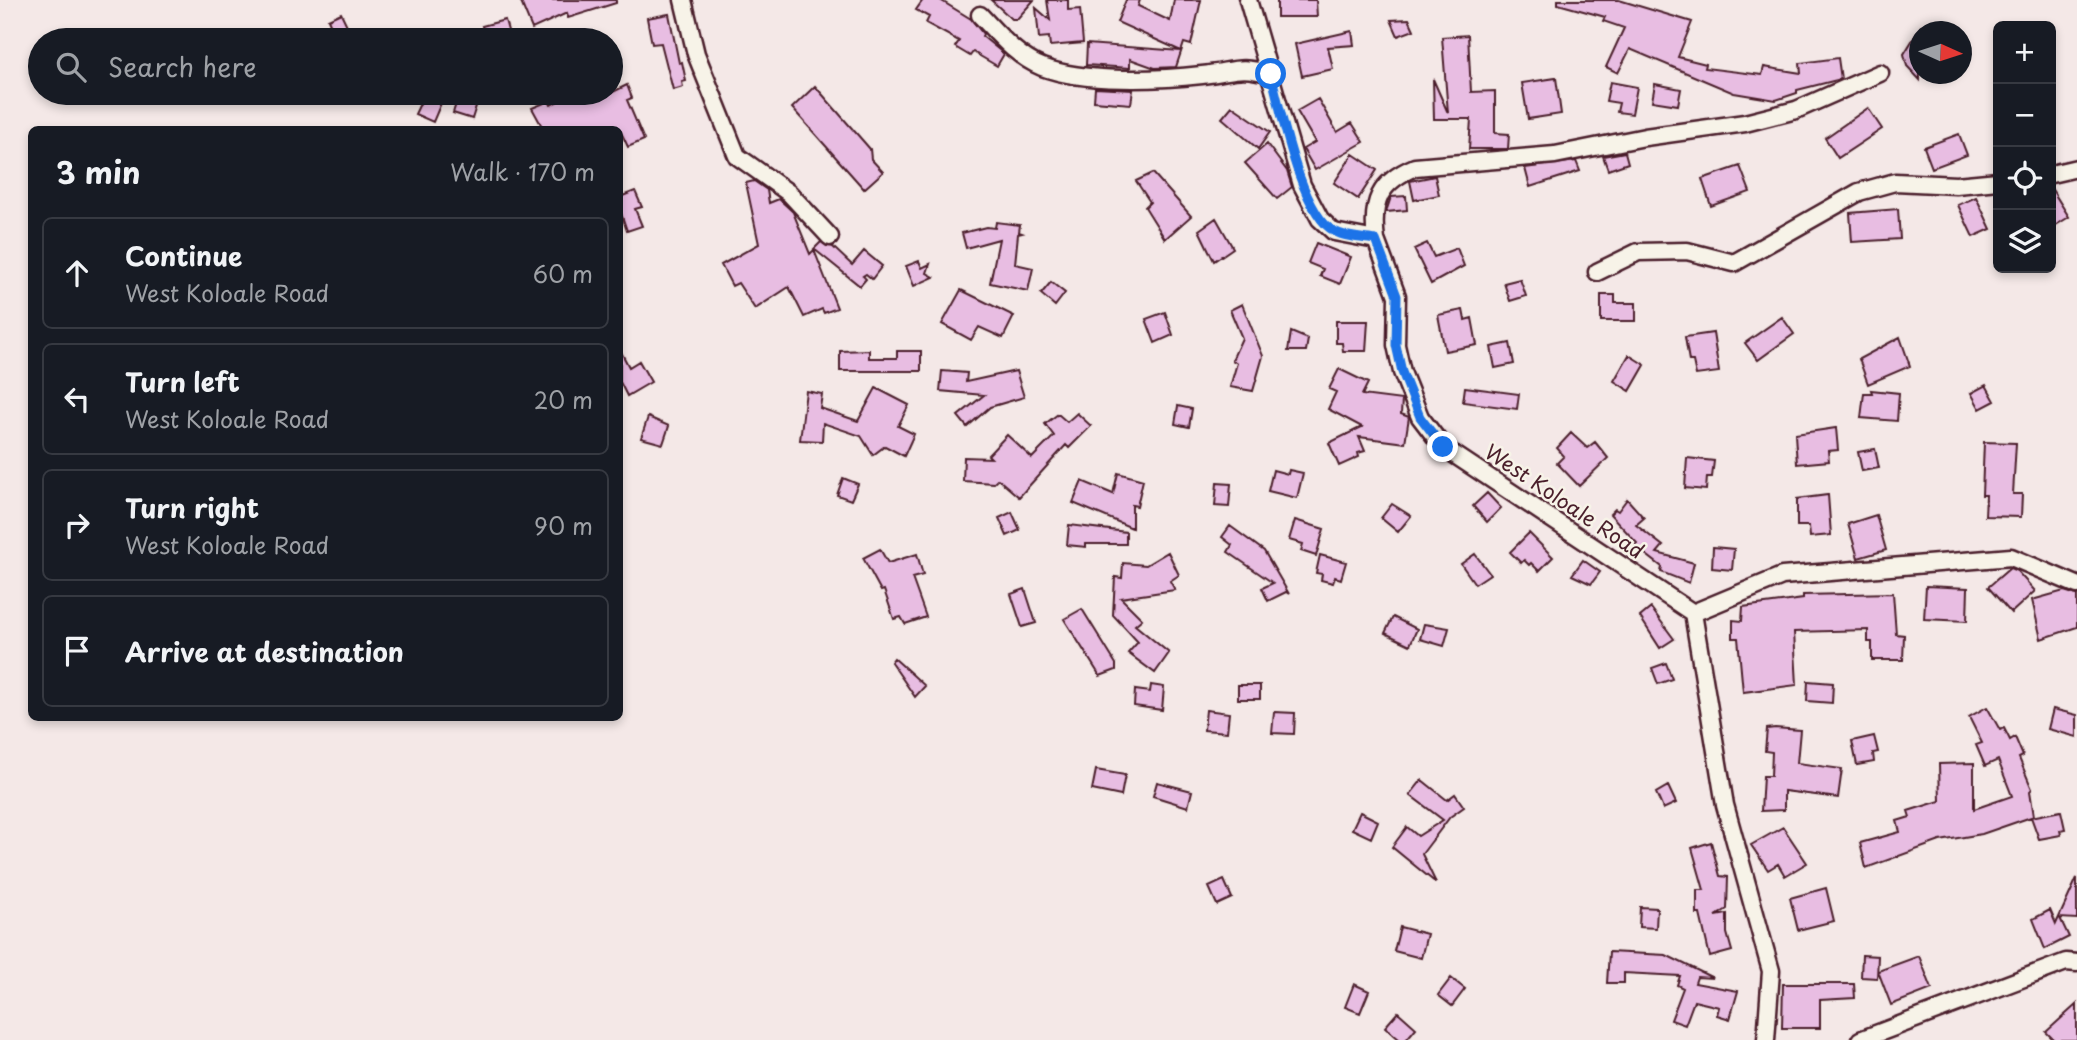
<!DOCTYPE html>
<meta charset="utf-8">
<style>
body{margin:0;font-family:"Playpen Sans",sans-serif;background:#20242c;color:#f1f3f6}
.controls{position:absolute;right:21px;top:21px;display:grid;overflow:hidden;border-radius:10px;box-shadow:0 4px 10px #0003}
.controls button{width:63px;height:63px;display:grid;place-items:center;padding:0;border:0;border-bottom:2px solid #363941;background:#171b24;color:#f1f3f6;font:35px sans-serif}
.compass{position:absolute;left:1909px;top:21px;width:63px;height:63px;border-radius:50%;background:#171b24;box-shadow:0 4px 10px #0003;rotate:93deg}
.stop{position:absolute;width:21px;height:21px;margin:-16px;border:5px solid #1a73e8;border-radius:50%;background:#fff}
.stop.end{background:#1a73e8;border-color:#fff;box-shadow:0 2px 7px #0008}
.list{margin:0;padding:0;list-style:none}
h2{display:flex;justify-content:space-between;align-items:center;height:91px;margin:0;padding:0 28px;font-size:30px}
h2 small{font-size:23px;font-weight:400;color:#9ea1a6}
.list li{display:grid;grid-template-columns:46px 1fr auto;gap:21px;align-items:center;box-sizing:border-box;height:112px;margin:0 14px 14px;padding:0 14px;border:2px solid #363941;border-radius:10px}
.list b{display:block;font-size:26px;white-space:nowrap}
.list p{margin:0;font-size:23px;white-space:nowrap;color:#9ea1a6}
.list em{font-size:23px;font-style:normal;color:#9ea1a6}
.icon{flex:none;width:38px;height:38px;fill:none;stroke:currentColor;stroke-width:2;stroke-linecap:round;stroke-linejoin:round}
.map{position:relative;flex:none;width:2077px;height:1040px;overflow:hidden}
.search{position:absolute;background:#171b24;box-shadow:0 4px 10px #0003;left:28px;top:28px;width:595px;height:77px;display:flex;align-items:center;gap:18px;box-sizing:border-box;padding:0 24px;border-radius:38px;color:#9ea1a6;font-size:26px}
.panel{position:absolute;background:#171b24;box-shadow:0 4px 10px #0003;left:28px;top:126px;width:595px;height:595px;border-radius:10px}
.map>svg:first-child{display:block}
</style>
<div class="map">
<svg width="2077" height="1040" viewBox="0 0 2077 1040">
<rect width="100%" height="100%" fill="#f4e8e7"/>
<filter id="ink" filterUnits="userSpaceOnUse"><feTurbulence type="fractalNoise" baseFrequency=".0143" numOctaves="2"/><feDisplacementMap in="SourceGraphic" scale="14" xChannelSelector="R" yChannelSelector="G"/><feConvolveMatrix kernelMatrix="1 2 1 2 8 2 1 2 1" color-interpolation-filters="sRGB"/></filter>
<g filter="url(#ink)">
<path fill="#e8bde2" stroke="#4a1f2b" stroke-width="2" d="M520 0H616V3L568 18 567 13 532 29Z
M923 0H940L971 19 983 34 982 36 1004 54 997 66 973 52 970 56 955 47 959 41 926 23 929 17 916 10Z
M991 0H1034L1017 19H1012Z
M1047 0H1068V10L1080 9 1083 43 1050 46 1049 37 1039 38 1036 8 1050 20Z
M1126 0H1140L1138 6 1170 21 1174 0H1201L1191 45 1184 43 1176 67 1155 68 1130 59V68L1086 65 1087 44 1181 51 1117 22Z
M1277 0H1316L1317 17H1277Z
M1558 0H1619L1692 22 1678 57 1706 64 1705 68 1762 75 1764 67 1801 73 1800 63 1838 58 1841 79 1797 90V93L1776 100 1734 93 1630 49 1618 73 1606 67 1624 28 1603 21 1605 17 1558 4Z
M341 13 352 36 337 40 328 19Z
M669 14 679 63 682 62 686 81 682 82 683 87 673 90 661 43 652 44 647 18Z
M1409 19 1414 30 1398 36 1391 20Z
M505 20 510 38 486 40 482 26Z
M1920 28V80L1907 66 1904 54Z
M1352 31 1354 45 1328 47 1333 69 1302 76 1295 44Z
M1468 35 1471 92 1495 91V133L1509 134 1508 149H1469L1471 119H1434L1433 79 1448 113 1442 37Z
M1556 78 1561 114 1528 119 1522 83Z
M1610 82 1637 87 1632 114 1617 112 1619 103 1606 101Z
M1655 84 1681 89 1678 105 1652 101Z
M627 85 632 98 627 100 644 140 628 147 620 130H544L532 108 549 101 551 105 573 93H611Z
M815 86 870 149 871 159 883 172 864 189 792 108Z
M1095 88 1133 90 1131 104 1094 101Z
M424 95 441 103 433 122 415 114Z
M458 97 477 103 472 119 453 113Z
M1318 99 1337 132 1352 123 1364 142 1315 170 1303 149 1315 142 1297 111Z
M1232 106 1270 132 1258 149 1222 118Z
M1868 108 1882 129 1838 158 1825 138Z
M1959 134 1967 155 1932 168 1924 147Z
M1267 144 1287 171 1292 187 1277 199 1245 163Z
M1625 152 1628 163 1608 170 1603 156Z
M1353 154 1377 170 1358 199 1334 183Z
M1576 161 1580 171 1530 187 1525 168Z
M1740 166 1750 192 1711 206 1702 179Z
M1153 173 1191 216 1165 239 1145 207 1150 202 1136 181Z
M1435 176 1439 195 1414 200 1410 181Z
M754 181 767 190 769 203 779 199 793 212 810 254 814 250 837 308 824 313 822 309 804 317 789 287 755 309 738 283 732 286 721 265 759 244 746 183Z
M2051 188 2069 217 2051 228Z
M635 191 642 207 635 209 642 226 627 231 620 210V197Z
M1406 196 1407 210 1386 212 1391 197Z
M1976 197 1991 229 1973 237 1958 205Z
M1898 209 1900 239 1852 242 1850 213Z
M1216 218 1233 248 1214 261 1199 230Z
M996 222 1020 225 1019 232 1022 233 1018 234 1015 264 1033 268 1028 291 990 283 999 239 966 248 962 233 986 227 995 228Z
M821 242 833 247 852 265 864 251 882 266 872 279 866 274 863 276 866 279 860 286 814 249Z
M1316 243 1351 257 1340 284 1320 276 1323 269 1308 263Z
M1427 243 1434 257 1457 248 1464 266 1431 284 1414 249Z
M919 261 922 268 930 264 927 273 934 277 914 286 906 266Z
M1520 279 1526 296 1510 301 1504 283Z
M1051 282 1065 293 1055 306 1041 294Z
M961 290 1014 316 1003 338 979 327 971 340 942 324Z
M1601 295H1615V303H1636V321H1601Z
M1242 304 1263 356 1253 391 1230 387 1237 363 1232 360 1242 338 1230 310Z
M1463 310 1465 320 1472 318 1477 345 1445 351 1438 315Z
M1165 312 1173 335 1155 343 1146 319Z
M1782 317 1794 334 1758 360 1745 343Z
M1336 321H1368L1366 351H1343L1342 343H1336Z
M1291 332 1308 339 1306 351H1288Z
M1713 333 1719 372 1696 375 1693 361H1689L1685 337Z
M1900 337 1910 366 1868 384 1859 359Z
M1510 343 1514 364 1495 368 1491 347Z
M620 350 629 367 639 361 651 382 627 396 620 382Z
M869 350V358H897V351H921V371H840V351Z
M1629 355 1645 365 1630 391 1614 381Z
M1339 369 1368 383 1362 395 1402 400 1401 414 1409 417 1405 443 1359 437 1365 451 1358 453 1359 457 1339 466 1329 443 1362 427 1328 409 1336 392 1329 389Z
M942 371 967 373 966 382 1016 371 1024 397 990 407 967 427 958 416 984 395 940 391Z
M1986 385 1995 401 1980 409 1971 393Z
M1465 387 1519 394 1517 409 1463 402Z
M876 388 909 405 898 426 914 434 904 456 885 446 873 455 861 436 823 423 822 441 800 440 806 391 822 394 820 408 858 421Z
M1871 390 1899 393 1897 421 1861 418 1864 393H1872Z
M1178 406 1192 409 1189 427 1175 424Z
M1077 413 1091 426 1069 448 1066 445 1019 497 998 479 994 483 963 481 964 457 991 458 988 455 1007 435 1032 458 1054 436 1045 424 1058 414 1067 422Z
M648 417 669 426 663 444 641 438Z
M1836 428 1838 450 1828 451 1829 461 1797 464 1795 434Z
M1571 433 1587 448 1595 442 1608 458 1579 486 1557 463 1564 456 1557 448Z
M1984 442 2016 443 2013 494H2022L2021 517 1985 516 1986 495H1982Z
M1875 449 1879 468 1862 471 1858 452Z
M1687 458 1714 461 1712 477H1707L1706 490 1685 488Z
M1273 470 1288 474 1289 470 1303 473 1297 498 1268 491Z
M1118 473 1143 480 1137 506 1132 505V528L1073 503 1082 481 1113 494Z
M843 478 858 484 851 500 837 495Z
M1217 483 1231 484 1229 507 1215 506Z
M1487 493 1501 508 1487 522 1473 506Z
M1828 495 1831 535 1810 537 1809 526H1797V499Z
M1627 499 1644 518 1636 525 1663 546 1657 553 1694 563 1689 583 1661 572 1662 567 1635 546 1637 543 1610 514 1615 509 1618 511Z
M1392 504 1411 516 1398 532 1381 518Z
M1012 512 1020 530 1007 536 999 518Z
M1876 515 1886 550 1858 558 1848 524Z
M1295 520 1324 529 1316 556 1301 551 1303 544 1289 540Z
M1069 525 1126 532V544H1086V547L1067 545Z
M1230 526 1264 551 1289 594 1286 592 1268 601 1262 588 1273 583 1228 552 1232 545 1222 537Z
M1529 533 1553 557 1539 571 1531 563 1529 565 1524 560 1521 563 1510 552Z
M1713 547 1734 549 1732 570 1712 568Z
M880 549 888 563 917 554 923 575 912 578 926 617 905 624 901 617 894 619 884 590 881 591 863 558Z
M1168 552 1179 575 1170 581 1175 590 1121 598 1142 619 1135 625 1169 653 1155 673 1128 653 1138 642 1113 615 1115 577 1122 578 1123 563 1146 565Z
M1475 554 1490 574 1475 584 1461 564Z
M1320 555 1346 562 1341 579 1335 577 1333 583 1321 580 1322 574 1316 573Z
M1583 560 1600 572 1591 584 1572 575Z
M2010 568 2017 571 2035 591 2011 613 1988 587Z
M1926 586 1968 588 1967 621 1924 619Z
M1025 589 1036 623 1022 627 1011 594Z
M2064 591 2077 595V627L2041 639 2032 600Z
M1893 593 1896 634 1904 635 1903 660H1872V642H1868V630L1794 632 1797 685 1743 692 1738 638H1733V620L1742 621 1743 607 1803 599V595Z
M1651 608 1674 639 1660 648 1640 617Z
M1082 609 1116 664V670L1100 676 1064 619Z
M1393 617 1417 629 1410 645 1385 633Z
M1424 624 1449 628 1444 646 1420 639Z
M894 658 925 686 915 697 891 662Z
M1666 663 1672 679 1658 684 1652 668Z
M1808 681 1833 683 1832 703 1807 701Z
M1151 685 1164 687 1162 710 1134 706 1135 690 1150 692Z
M1238 685H1260V699H1238Z
M1987 707 2000 730 2004 728 2010 740 2015 737 2023 756 2019 758 2032 789 2030 791 2034 816 1982 834 1940 841 1866 868 1860 843 1900 832 1897 821 1910 817 1908 811 1940 801 1939 764 1974 763V809L2012 796 1998 760 1985 766 1976 745 1982 743 1969 717Z
M2053 709 2077 715V737L2048 729Z
M1206 710 1229 713 1227 732 1204 730Z
M1274 712 1295 713 1294 734 1272 733Z
M1775 728 1800 730 1797 763 1842 769 1838 798 1784 791V810L1761 811 1763 776H1771L1772 752 1765 751 1767 729Z
M1874 736 1878 752 1873 753 1874 762 1857 765 1852 741Z
M1096 770 1125 775 1121 796 1092 790Z
M1422 780 1447 800 1455 794 1464 807 1450 817 1422 854 1436 883 1392 847 1407 827 1418 836 1443 820 1410 795Z
M1157 782 1192 791 1188 807 1153 796Z
M1668 786 1676 803 1663 809 1656 793Z
M2061 811 2065 829 2060 830 2061 835 2039 839 2031 817Z
M1360 812 1378 821 1371 838 1352 829Z
M1783 827 1807 863 1785 876 1778 864 1768 870 1751 845Z
M1711 842 1720 876 1728 877 1727 909 1716 916 1727 914V933L1732 951 1710 957 1700 914H1697V890H1704L1692 848Z
M2077 878V919L2060 918 2069 937 2045 949 2033 919 2050 910 2056 924Z
M1224 880 1232 898 1217 905 1209 887Z
M1826 888 1834 921 1798 930 1790 898Z
M1640 907 1657 908 1656 928 1639 927Z
M1400 927 1427 934 1421 958 1394 951Z
M1609 952 1666 955 1713 978 1697 977 1695 983 1738 991 1730 1019 1717 1015 1719 1007 1694 1001 1685 1025 1671 1020 1683 988 1677 985 1680 976 1624 973V983H1607Z
M1862 955 1878 956 1877 978 1861 977Z
M1919 956 1932 989 1891 1005 1878 971Z
M1451 978 1465 989 1452 1006 1438 995Z
M1354 984 1369 991 1360 1013 1345 1007Z
M1783 984H1854L1855 998 1820 1000V1028H1782Z
M2077 1004V1040H2054L2046 1032Z
M1398 1012 1416 1028 1406 1040H1400L1385 1027Z"/>
<g fill="none" stroke-linecap="round" stroke-linejoin="round">
<g stroke="#4a1f2b" stroke-width="21">
<path id="minor" d="M683 0 696 54 737 156 789 193 830 237
M1248 0 1302 185 1320 219 1334 232 1376 240 1397 296 1396 345 1402 372 1420 417 1443 447 1693 613 1725 805 1771 971 1766 1040
M980 15C998 34 1017 57 1042 67 1084 83 1158 80 1202 75 1234 72 1236 64 1271 74
M2051 174 2077 168
M1376 240C1371 202 1379 182 1415 167L1555 155 1645 137 1745 123 1796 110 1880 73
M1597 272 1638 252 1687 251 1734 263 1859 192 1895 182 1956 185 1998 181
M1693 613 1782 576 2011 557 2077 585
M1860 1040 2066 962 2077 963"/>
</g>
<use href="#minor" stroke="#f7f3e8" stroke-width="16"/>
</g>
</g>
<g fill="none" stroke-linecap="round" stroke-linejoin="round" filter="url(#ink)">
<path stroke="#1a73e8" stroke-width="9" d="M1271 74C1281 110 1301 214 1334 231 1346 238 1363 238 1376 240L1397 296 1396 345 1402 372 1420 417 1443 447"/>
</g>
<g text-anchor="middle" stroke-width="5" stroke-linejoin="round" paint-order="stroke">
<g font-size="21" fill="#4a1f2b" stroke="#f7f3e8">
<text transform="translate(1564 502) rotate(34)" y="7">West Koloale Road</text>
</g>
</g>
</svg>
<div class="controls">
<button>+</button>
<button>−</button>
<button><svg class="icon" aria-label="locate" viewBox="0 0 24 24"><circle cx="12" cy="12" r="6"/><path d="M12 2v4M12 18v4M2 12h4M18 12h4"/></svg></button>
<button><svg class="icon" aria-label="layers" viewBox="0 0 24 24"><path d="M12 4l9 5-9 5-9-5zM3 14l9 5 9-5"/></svg></button>
</div>
<svg class="compass" viewBox="-18 -18 36 36"><path d="M0-13l5 13h-10z" fill="#e53935"/><path d="M0 13l5-13h-10z" fill="#9ea1a6"/></svg>
<div class="stop" style="left:1271px;top:74px"></div>
<div class="stop end" style="left:1443px;top:447px"></div>
<div class="search"><svg class="icon" aria-label="search" viewBox="0 0 24 24"><circle cx="10" cy="10" r="6"/><path d="M15 15l6 6"/></svg>Search here</div>
<section class="panel">
<h2>3 min<small>Walk · 170 m</small></h2>
<ul class="list">
<li><svg class="icon" aria-label="ahead" viewBox="0 0 24 24"><path d="M12 20V5M6 11l6-6 6 6"/></svg><div><b>Continue</b><p>West Koloale Road</p></div><em>60 m</em></li>
<li><svg class="icon" aria-label="left" viewBox="0 0 24 24"><path d="M17 20v-9H6M10 6l-5 5 5 5"/></svg><div><b>Turn left</b><p>West Koloale Road</p></div><em>20 m</em></li>
<li><svg class="icon" aria-label="right" viewBox="0 0 24 24"><path d="M7 20v-9h11M14 6l5 5-5 5"/></svg><div><b>Turn right</b><p>West Koloale Road</p></div><em>90 m</em></li>
<li><svg class="icon" aria-label="arrive" viewBox="0 0 24 24"><path d="M6 21V4h12l-3 4 3 4H6"/></svg><div><b>Arrive at destination</b></div></li>
</ul>
</section>
</div>
